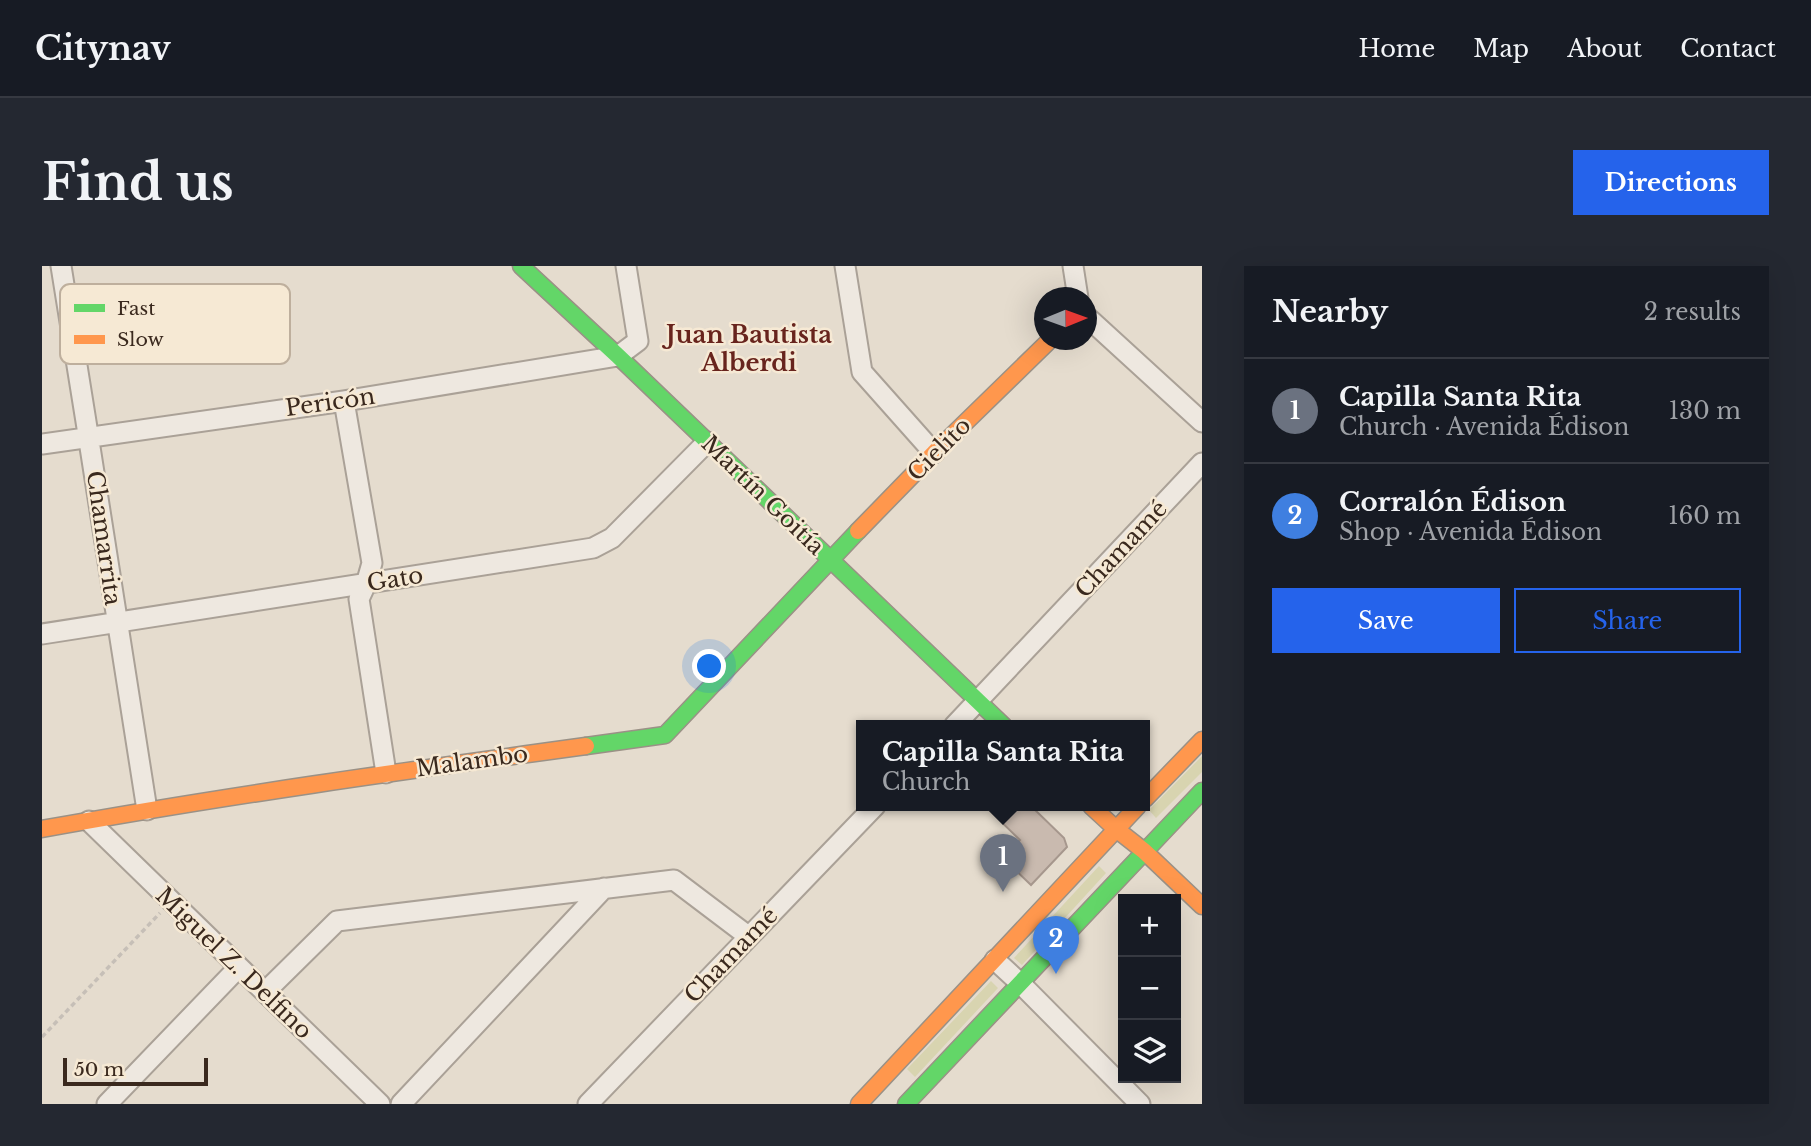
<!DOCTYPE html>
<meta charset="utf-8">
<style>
body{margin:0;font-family:"Libre Baskerville",serif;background:#242831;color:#f1f3f6}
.controls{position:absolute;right:21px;bottom:21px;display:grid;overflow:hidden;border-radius:0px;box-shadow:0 7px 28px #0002}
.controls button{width:63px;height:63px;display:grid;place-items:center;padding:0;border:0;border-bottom:2px solid #363941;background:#171b24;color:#f1f3f6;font:35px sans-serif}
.compass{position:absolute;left:992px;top:21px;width:63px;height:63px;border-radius:50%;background:#171b24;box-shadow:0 7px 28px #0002;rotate:89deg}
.scale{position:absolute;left:21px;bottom:18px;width:145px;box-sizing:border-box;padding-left:7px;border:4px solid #3a291e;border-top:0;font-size:19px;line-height:24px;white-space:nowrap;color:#3a291e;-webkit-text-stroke:5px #f6e9d4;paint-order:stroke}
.you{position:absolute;left:668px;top:401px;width:24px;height:24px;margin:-18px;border:5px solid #fff;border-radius:50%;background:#1a73e8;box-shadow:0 0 0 10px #1a73e833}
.badge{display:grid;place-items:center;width:46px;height:46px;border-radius:50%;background:#2563eb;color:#fff;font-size:23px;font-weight:700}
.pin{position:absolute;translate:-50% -58px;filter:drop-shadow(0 2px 4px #0008)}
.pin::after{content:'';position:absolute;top:37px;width:24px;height:21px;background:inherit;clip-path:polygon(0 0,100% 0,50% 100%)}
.popup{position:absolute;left:814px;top:454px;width:294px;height:91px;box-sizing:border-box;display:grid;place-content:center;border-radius:0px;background:#171b24;filter:drop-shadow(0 2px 5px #0005);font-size:23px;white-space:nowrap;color:#9ea1a6}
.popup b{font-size:26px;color:#f1f3f6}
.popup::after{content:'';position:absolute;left:50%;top:100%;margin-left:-14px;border:14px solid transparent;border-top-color:#171b24}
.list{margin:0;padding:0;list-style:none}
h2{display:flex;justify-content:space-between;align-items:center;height:91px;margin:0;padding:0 28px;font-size:30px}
h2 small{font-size:23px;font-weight:400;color:#9ea1a6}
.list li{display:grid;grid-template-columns:46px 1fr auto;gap:21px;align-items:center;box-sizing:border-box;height:105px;padding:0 28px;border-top:2px solid #363941}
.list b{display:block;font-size:26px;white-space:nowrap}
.list p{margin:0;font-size:23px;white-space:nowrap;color:#9ea1a6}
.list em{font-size:23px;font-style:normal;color:#9ea1a6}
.actions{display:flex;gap:14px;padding:21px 28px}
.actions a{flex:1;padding:16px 0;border:2px solid #2563eb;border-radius:0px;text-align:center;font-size:24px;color:#2563eb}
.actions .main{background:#2563eb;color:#fff}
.icon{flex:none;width:38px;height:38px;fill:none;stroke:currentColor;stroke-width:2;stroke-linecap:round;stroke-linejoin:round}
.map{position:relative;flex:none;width:1160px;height:838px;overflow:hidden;border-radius:0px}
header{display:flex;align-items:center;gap:42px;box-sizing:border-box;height:98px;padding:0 35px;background:#171b24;border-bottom:2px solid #363941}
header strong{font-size:33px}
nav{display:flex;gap:38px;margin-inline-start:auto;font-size:24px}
.intro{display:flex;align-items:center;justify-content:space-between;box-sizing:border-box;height:168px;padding:0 42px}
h1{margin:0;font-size:49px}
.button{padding:18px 32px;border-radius:0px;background:#2563eb;color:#fff;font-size:24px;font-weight:700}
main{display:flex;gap:42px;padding:0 42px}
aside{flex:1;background:#171b24;border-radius:0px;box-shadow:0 7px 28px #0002}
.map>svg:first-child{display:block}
</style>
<header>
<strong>Citynav</strong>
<nav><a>Home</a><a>Map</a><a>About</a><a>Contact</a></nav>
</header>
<div class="intro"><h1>Find us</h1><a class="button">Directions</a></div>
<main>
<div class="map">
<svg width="1160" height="838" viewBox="0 0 1160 838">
<rect width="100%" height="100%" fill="#e5dcce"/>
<path fill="#d8d4b0" d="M1160 490V506L1114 552 1107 544Z
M1057 600 1064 607 980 699 972 692Z
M949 715 956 722 873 811 865 803Z"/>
<path fill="#c9baaf" stroke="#a6978d" stroke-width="2" d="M943 540H989L1022 572 1025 581 989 619 961 592 978 574Z"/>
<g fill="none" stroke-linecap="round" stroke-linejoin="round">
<g stroke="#aaa197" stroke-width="23">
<path id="street" d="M19 0C49 181 75 362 105 544
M803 0 820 106 892 187
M1031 0 1036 32
M1044 50 1160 156
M302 135 330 297 324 318 317 333 344 507
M0 178 302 135 576 90 596 75 584 0
M0 368 551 282 570 272 665 176
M912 460 1160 197
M47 555 338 838
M953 694 978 717 1098 838
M223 726 295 655 632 614 706 670
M65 838 197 701
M359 838 562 622
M546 838 833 540"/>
</g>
<g stroke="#9a9186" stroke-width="19">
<path id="fast" d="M479 0 576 90 962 460
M544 480 623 469 816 265
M864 838 1160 525"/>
</g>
<g stroke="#9a9186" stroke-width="19">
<path id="slow" d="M816 265 892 187 1008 74
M1103 533 1160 474
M1049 540 1074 563 1102 585 1160 640
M0 563C181 530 362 505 544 480
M817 838 1096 540"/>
</g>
<path stroke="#c6bfb7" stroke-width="3.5" stroke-dasharray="5 3.5" stroke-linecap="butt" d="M0 771 118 647"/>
<use href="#street" stroke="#eee8e0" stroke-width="19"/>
<use href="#fast" stroke="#63d668" stroke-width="16"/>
<use href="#slow" stroke="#ff974d" stroke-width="16"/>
</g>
<g text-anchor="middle" stroke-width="5" stroke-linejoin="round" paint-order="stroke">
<g font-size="23" fill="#3a291e" stroke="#f6e9d4">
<text transform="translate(288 136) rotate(-8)" y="8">Pericón</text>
<text transform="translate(897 183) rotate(-45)" y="8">Cielito</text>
<text transform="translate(721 229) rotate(44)" y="8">Martín Goitía</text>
<text transform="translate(62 272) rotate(82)" y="8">Chamarrita</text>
<text transform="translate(1079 283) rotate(-47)" y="8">Chamamé</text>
<text transform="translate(353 313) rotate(-9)" y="8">Gato</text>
<text transform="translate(430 495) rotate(-8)" y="8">Malambo</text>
<text transform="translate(689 689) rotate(-46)" y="8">Chamamé</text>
<text transform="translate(192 697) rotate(44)" y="8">Miguel Z. Delfino</text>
</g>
<g font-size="24" font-weight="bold" fill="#68241d" stroke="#f6e9d4">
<text x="707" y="77">Juan Bautista<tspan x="707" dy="28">Alberdi</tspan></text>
</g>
</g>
<rect x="18" y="18" width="230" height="80" rx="10" fill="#f6e9d4" stroke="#beaf9d" stroke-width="2"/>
<rect x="32" y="38" width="31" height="8" fill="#63d668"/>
<rect x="32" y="69" width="31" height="9" fill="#ff974d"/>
<g font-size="19" fill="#3a291e">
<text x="75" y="49">Fast</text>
<text x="75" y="80">Slow</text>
</g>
</svg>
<div class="controls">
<button>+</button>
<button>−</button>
<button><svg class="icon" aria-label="layers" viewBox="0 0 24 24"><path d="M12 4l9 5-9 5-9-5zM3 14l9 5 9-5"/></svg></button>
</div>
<svg class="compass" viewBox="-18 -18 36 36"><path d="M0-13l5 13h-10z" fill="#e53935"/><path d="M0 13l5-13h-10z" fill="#9ea1a6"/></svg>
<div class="scale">50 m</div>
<div class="you"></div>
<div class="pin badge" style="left:961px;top:626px;background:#6b7280">1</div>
<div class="popup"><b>Capilla Santa Rita</b>Church</div>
<div class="pin badge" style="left:1014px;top:708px;background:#3f7fe0">2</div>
</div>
<aside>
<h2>Nearby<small>2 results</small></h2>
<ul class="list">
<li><span class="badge" style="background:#6b7280">1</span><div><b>Capilla Santa Rita</b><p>Church · Avenida Édison</p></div><em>130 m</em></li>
<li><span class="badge" style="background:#3f7fe0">2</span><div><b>Corralón Édison</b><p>Shop · Avenida Édison</p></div><em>160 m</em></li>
</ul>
<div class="actions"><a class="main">Save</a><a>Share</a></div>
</aside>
</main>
